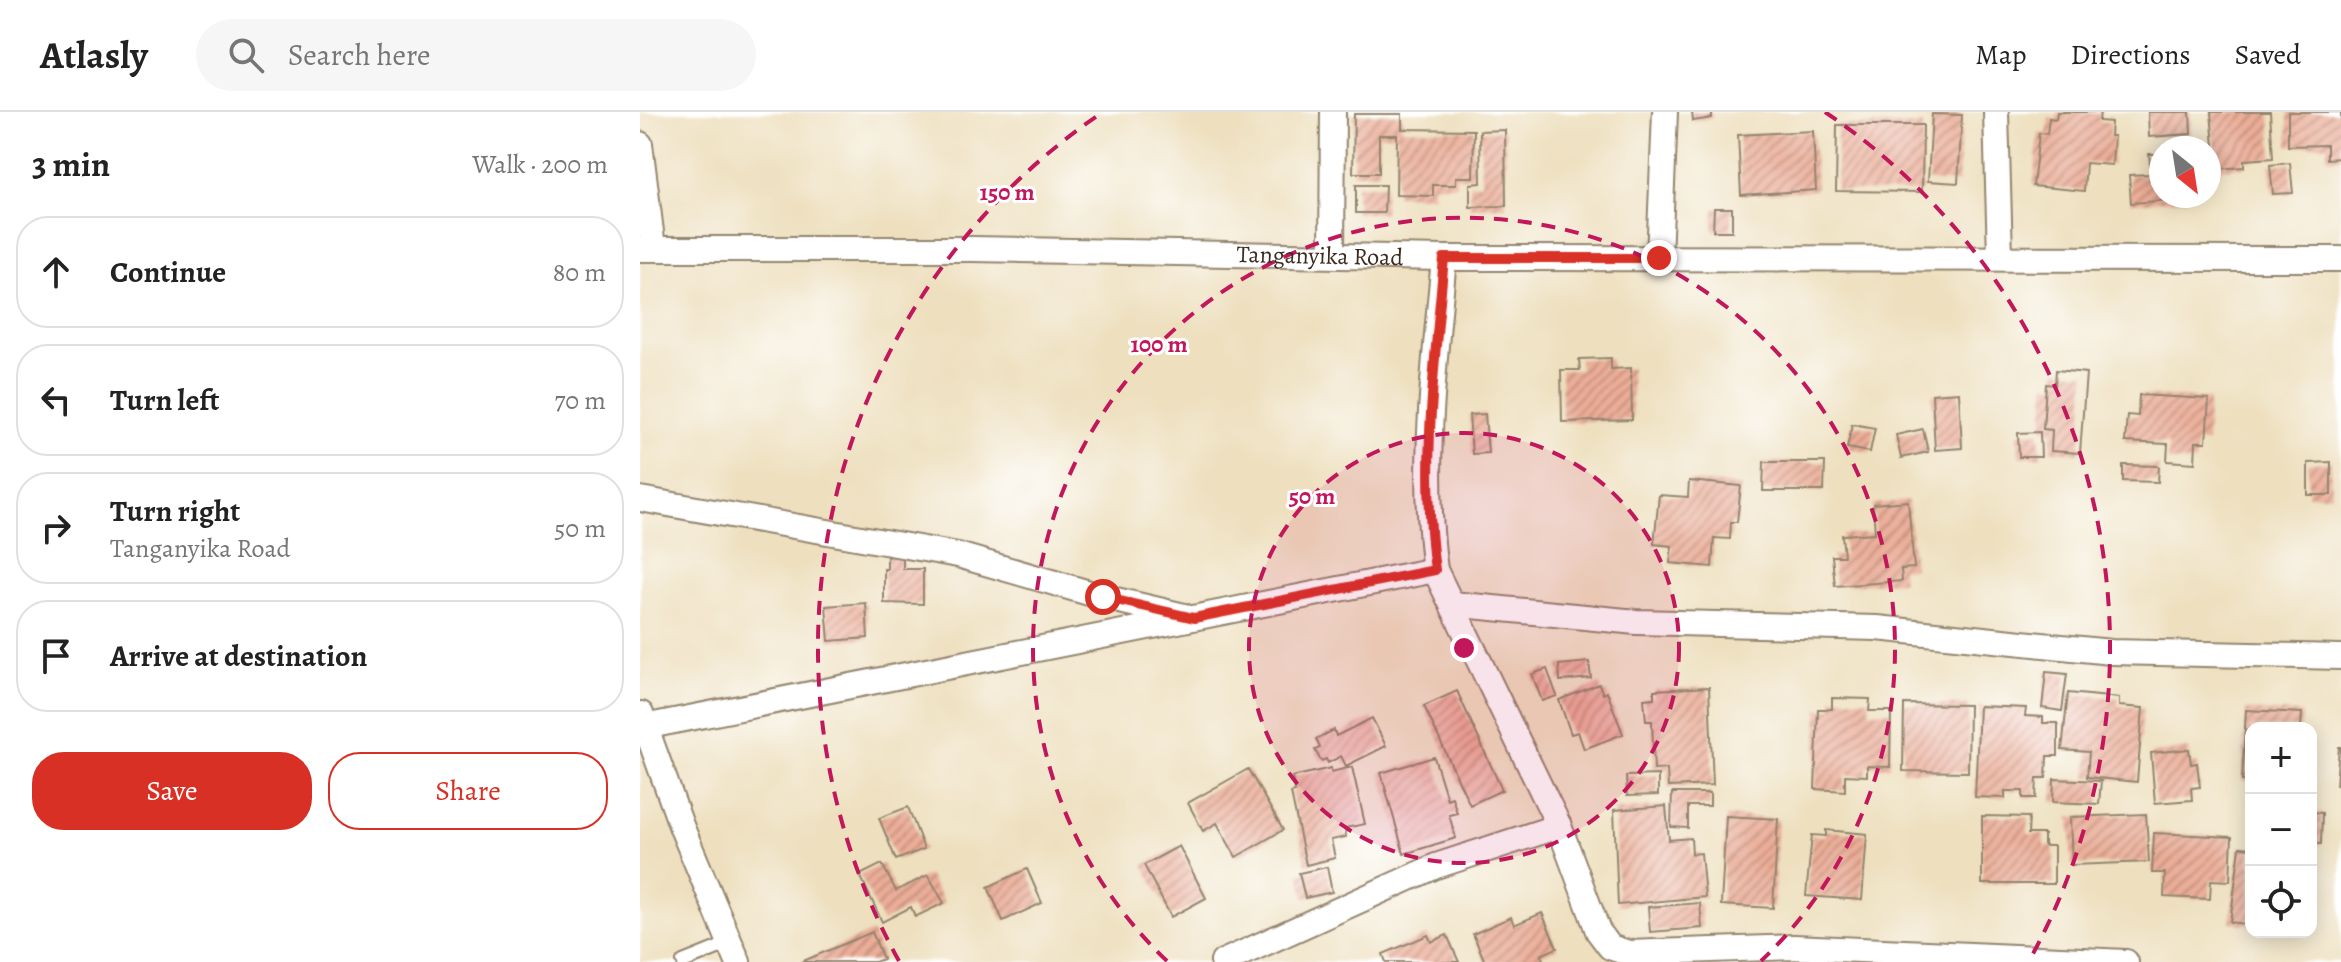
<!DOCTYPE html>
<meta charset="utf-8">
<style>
body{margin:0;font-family:Alegreya,serif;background:#f6f6f6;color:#222}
.controls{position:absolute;right:24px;bottom:24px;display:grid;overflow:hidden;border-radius:16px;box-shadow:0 4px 20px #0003}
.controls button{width:72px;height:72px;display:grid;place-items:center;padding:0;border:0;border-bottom:2px solid #e0e0e0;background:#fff;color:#222;font:40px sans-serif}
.compass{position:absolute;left:1509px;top:24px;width:72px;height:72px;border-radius:50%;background:#fff;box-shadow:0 4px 20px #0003;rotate:150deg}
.stop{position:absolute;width:24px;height:24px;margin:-18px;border:6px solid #d93025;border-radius:50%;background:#fff}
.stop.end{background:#d93025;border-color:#fff;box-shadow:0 2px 8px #0008}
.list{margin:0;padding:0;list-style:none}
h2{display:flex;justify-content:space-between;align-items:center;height:104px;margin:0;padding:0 32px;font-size:34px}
h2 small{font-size:26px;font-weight:400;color:#767676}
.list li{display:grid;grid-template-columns:52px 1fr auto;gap:24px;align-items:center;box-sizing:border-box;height:112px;margin:0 16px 16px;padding:0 16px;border:2px solid #e0e0e0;border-radius:32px}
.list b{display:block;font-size:30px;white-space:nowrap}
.list p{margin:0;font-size:26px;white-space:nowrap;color:#767676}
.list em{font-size:26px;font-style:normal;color:#767676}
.actions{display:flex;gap:16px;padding:24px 32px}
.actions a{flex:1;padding:18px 0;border:2px solid #d93025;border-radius:32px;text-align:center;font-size:28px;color:#d93025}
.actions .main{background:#d93025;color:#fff}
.icon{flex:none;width:44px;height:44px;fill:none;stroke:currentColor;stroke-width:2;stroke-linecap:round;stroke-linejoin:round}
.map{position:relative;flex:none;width:1701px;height:850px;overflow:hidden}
header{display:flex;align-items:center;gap:48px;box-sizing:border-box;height:112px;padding:0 40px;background:#fff;border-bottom:2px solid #e0e0e0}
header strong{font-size:38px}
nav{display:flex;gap:44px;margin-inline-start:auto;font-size:28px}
.search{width:560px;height:72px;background:#f6f6f6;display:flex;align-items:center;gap:20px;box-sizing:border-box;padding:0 28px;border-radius:44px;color:#767676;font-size:30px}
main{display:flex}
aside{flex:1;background:#fff}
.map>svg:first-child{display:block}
</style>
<header>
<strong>Atlasly</strong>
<div class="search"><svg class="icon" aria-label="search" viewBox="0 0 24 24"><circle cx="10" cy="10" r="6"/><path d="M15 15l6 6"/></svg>Search here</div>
<nav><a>Map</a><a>Directions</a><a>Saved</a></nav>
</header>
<main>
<aside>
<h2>3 min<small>Walk · 200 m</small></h2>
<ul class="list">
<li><svg class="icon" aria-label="ahead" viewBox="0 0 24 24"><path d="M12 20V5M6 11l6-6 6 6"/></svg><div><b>Continue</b></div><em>80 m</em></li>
<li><svg class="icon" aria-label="left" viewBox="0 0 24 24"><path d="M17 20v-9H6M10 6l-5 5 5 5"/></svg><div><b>Turn left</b></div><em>70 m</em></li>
<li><svg class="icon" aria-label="right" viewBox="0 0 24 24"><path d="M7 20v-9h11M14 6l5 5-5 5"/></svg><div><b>Turn right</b><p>Tanganyika Road</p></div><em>50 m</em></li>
<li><svg class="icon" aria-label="arrive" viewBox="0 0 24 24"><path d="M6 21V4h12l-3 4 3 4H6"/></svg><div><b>Arrive at destination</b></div></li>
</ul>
<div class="actions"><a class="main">Save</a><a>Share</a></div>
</aside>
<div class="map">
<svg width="1701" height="850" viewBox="0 0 1701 850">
<defs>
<pattern id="building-hatch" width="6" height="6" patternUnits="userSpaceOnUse" patternTransform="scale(2)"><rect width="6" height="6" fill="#ebad97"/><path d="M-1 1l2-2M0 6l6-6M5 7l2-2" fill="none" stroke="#c08d7b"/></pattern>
</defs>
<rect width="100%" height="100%" fill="#fff"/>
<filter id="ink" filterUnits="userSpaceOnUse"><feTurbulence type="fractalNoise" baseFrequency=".0125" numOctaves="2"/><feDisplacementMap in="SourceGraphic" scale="16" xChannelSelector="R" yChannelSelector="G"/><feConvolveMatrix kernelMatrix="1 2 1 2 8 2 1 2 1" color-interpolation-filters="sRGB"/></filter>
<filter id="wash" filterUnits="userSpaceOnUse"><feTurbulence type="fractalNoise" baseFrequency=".006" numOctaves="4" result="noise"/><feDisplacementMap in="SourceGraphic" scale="32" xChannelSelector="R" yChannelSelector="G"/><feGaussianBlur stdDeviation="1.8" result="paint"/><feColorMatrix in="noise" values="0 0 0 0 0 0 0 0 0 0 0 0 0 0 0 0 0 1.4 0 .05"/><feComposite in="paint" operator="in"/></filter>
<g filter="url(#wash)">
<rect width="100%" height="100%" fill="#eee0bf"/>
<g id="blocks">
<path fill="url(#building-hatch)" d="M1052 0H1072V6L1053 9Z
M1417 0H1460L1459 9 1471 10 1470 24H1474L1472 53 1446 51 1444 79 1393 74 1399 21 1407 22 1409 6 1416 7Z
M1508 0H1550L1551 22 1509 25Z
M1571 0H1630L1633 46 1604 48V55L1576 57Z
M1648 0H1701V46L1687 47V33L1648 34Z
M714 2H762V17L834 18 833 65H816V73H793V84L756 83 757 23H739V61H713Z
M1292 2 1322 3 1318 71 1288 69Z
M1197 13H1283L1282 80 1196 79Z
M865 18 866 94 830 95V72L841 71 840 19Z
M1173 19 1176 78 1101 83 1098 23Z
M1509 42H1521V84H1548V87L1491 91 1489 63 1511 62Z
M1650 51 1653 81 1633 82 1630 53Z
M716 73H745L744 101H716Z
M1074 96H1092V119H1073Z
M971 246V257L991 256 992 308 922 310 921 258H940L939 247Z
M1416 258 1446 261 1440 341 1411 339 1412 318 1403 317 1406 272 1415 273Z
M1319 280 1322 336 1295 338 1292 282Z
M1499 283 1569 287 1566 330H1556L1555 351 1527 349 1528 332 1485 330 1487 303 1498 304Z
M845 302 848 341 832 342 829 303Z
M1212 312 1235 316 1230 340 1207 336Z
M1283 317 1288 340 1261 346 1256 323Z
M1400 320 1401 345H1379L1378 321Z
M1124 350H1185L1184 379H1123Z
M1691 350V383H1668V351Z
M1483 353 1519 354 1518 370 1483 369Z
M1049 369 1101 374 1097 410H1091L1090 427 1074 426 1072 455 1030 451 1032 434 1014 432 1019 383 1048 385Z
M1268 389 1274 456 1261 457 1262 469 1195 474 1192 444H1204L1202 423 1235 421 1233 392Z
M247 444 263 445V457H283V492L244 491V457H247Z
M226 491 228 526 189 529 186 494Z
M949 550 951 566 920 569 919 553Z
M907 557 917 584 902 589 892 562Z
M1406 560 1427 562 1422 599 1402 596Z
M959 572 963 582 967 580 983 622 944 637 938 620 931 622 919 588Z
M1069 575 1073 673 1028 675 1027 657 1014 658 1012 609H1006L1004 587 1014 586V578Z
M817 579 862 678 830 693 784 594Z
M1428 581 1479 586V594L1503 596 1497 670 1447 665 1449 640 1422 638Z
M1192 586 1230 587 1229 599H1251L1250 655 1227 654V664L1205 663V679L1175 677 1178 597H1192Z
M1264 592 1329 593 1328 660 1263 659Z
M1339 594 1386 596 1385 604 1403 605V611H1418V644H1407L1406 666H1397L1396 686H1383V679H1365V686L1335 685Z
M1606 598 1662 601 1661 616H1611V669H1602Z
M732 606 746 634 706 654 701 644 688 651 686 647 681 649 675 638 680 636 676 627 694 618 696 624Z
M1699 635H1701V674L1696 673Z
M1549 637 1551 652 1557 651 1560 675 1551 676 1552 688 1515 691 1511 641Z
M794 645 807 687 812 685 817 701 809 703 816 726 764 742 741 661Z
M712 655 725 712 705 716 706 725 691 728 695 746 666 753 651 681 655 680 652 665 691 656V660Z
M608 657 643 718 596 745 577 711 563 719 548 691Z
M1018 663V683L987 684 986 664Z
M1414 667 1461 669 1459 692 1413 690Z
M1032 681H1070V694H1048V716L1031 715Z
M1026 694 1029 728 1051 726 1052 742 1061 741 1065 785 978 793 974 698Z
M268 695 284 737 256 748 239 706Z
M1671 700 1682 701 1681 732 1671 731Z
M1506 702 1509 750 1432 753 1430 705Z
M1086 704 1138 707 1133 796 1081 793Z
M1342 704 1389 705 1388 722H1404V734H1414V772H1342Z
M1186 718 1227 722 1222 788 1166 784 1172 723 1186 724Z
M1514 721 1592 725 1590 769 1571 768 1570 787 1524 785 1525 761H1512Z
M539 734 566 786 531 805 504 753Z
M1600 735 1611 736V813L1590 810Z
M242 752 256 779 288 763 304 791 275 805 271 795 242 810 220 763Z
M687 755 692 780 665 786 659 761Z
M387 757 402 791 363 809 348 775Z
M1060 791 1062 816 1010 820 1008 795Z
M902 801 917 836 901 843 904 850H845L833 822 871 805 874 813Z
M232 820 243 847 235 850H161Z
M788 823 791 830 807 823 819 850H746L743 842Z"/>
</g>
</g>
<g filter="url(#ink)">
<use href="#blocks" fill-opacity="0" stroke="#94856e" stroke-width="2"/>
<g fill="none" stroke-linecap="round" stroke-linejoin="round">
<g stroke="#94856e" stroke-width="16">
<path id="lane" d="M43 850 90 831"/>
</g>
<g stroke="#94856e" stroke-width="28">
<g id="street">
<path d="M1356 0 1360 145"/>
<path d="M0 32 13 136"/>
<path id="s1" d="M0 137H333L804 146 1701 147"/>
<path d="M692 142 693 0"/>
<path d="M804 146C795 248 781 355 795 458L919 714 958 819 970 835 988 841 1154 835 1486 850"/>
<path d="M1019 146 1025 0"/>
<path d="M0 387 318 443 463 485 544 504"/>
<path d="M812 492 996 510 1237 516 1471 540 1701 545"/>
<path d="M1 602 42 716 98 850"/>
<path d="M4 615 795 458"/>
<path d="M583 850 796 754 919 714"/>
</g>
</g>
<use href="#lane" stroke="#fff" stroke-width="12"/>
<use href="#street" stroke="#fff" stroke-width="24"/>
</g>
</g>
<g fill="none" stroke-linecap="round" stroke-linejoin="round" filter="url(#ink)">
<path stroke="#d93025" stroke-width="10" d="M463 485 554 506 795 458C781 355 795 248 804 146H1019"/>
</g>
<circle cx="824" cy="536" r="215" fill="#c2185b" fill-opacity=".12"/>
<g fill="none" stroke="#c2185b" stroke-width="4" stroke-dasharray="14 10">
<circle cx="824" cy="536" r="215"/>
<path d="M527 849A431 431 0 1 1 1121 849"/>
<path d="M259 849A646 646 0 0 1 463 0M1185 0A646 646 0 0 1 1389 849"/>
</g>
<g text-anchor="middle" stroke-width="6" stroke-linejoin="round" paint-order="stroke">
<g font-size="24" fill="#3b2a1e" stroke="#fff">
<text dy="8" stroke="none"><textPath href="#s1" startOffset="680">Tanganyika Road</textPath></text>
</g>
</g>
<circle cx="824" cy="536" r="12" fill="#c2185b" stroke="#fff" stroke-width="4"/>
<g font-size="24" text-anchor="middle" font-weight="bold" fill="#c2185b" stroke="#fff" stroke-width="6" stroke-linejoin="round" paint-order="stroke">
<text x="367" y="88">150 m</text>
<text x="519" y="240">100 m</text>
<text x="672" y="392">50 m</text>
</g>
</svg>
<div class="controls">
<button>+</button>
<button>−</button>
<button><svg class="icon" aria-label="locate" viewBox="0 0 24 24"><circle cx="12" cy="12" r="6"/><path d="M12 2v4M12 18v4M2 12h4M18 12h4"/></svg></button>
</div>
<svg class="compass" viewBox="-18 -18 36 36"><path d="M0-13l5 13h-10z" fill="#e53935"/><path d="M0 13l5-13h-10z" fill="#767676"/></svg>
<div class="stop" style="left:463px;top:485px"></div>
<div class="stop end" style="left:1019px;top:146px"></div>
</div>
</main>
